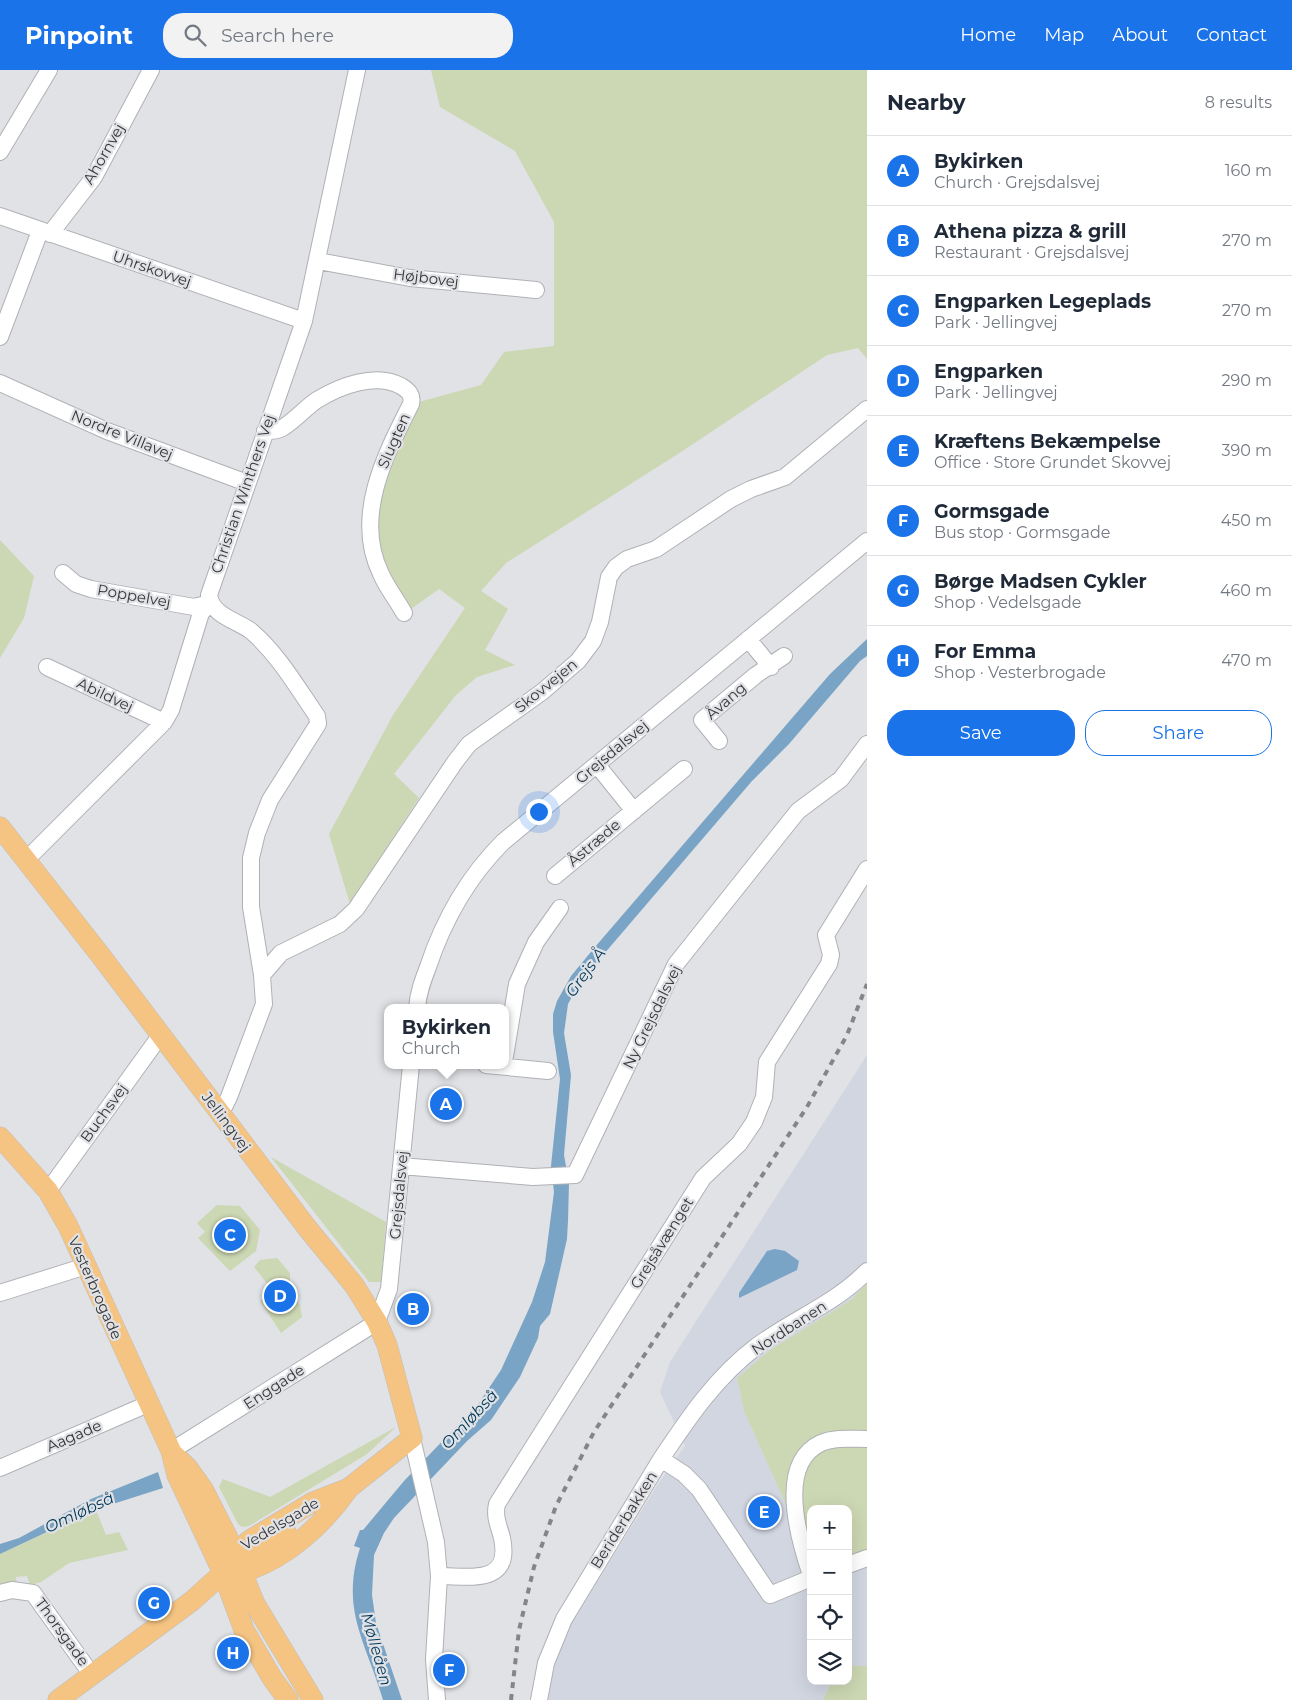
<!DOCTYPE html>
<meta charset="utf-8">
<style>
body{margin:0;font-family:Montserrat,sans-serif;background:#f2f2f3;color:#1f2937}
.controls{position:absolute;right:15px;bottom:15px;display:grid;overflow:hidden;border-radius:10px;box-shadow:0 5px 20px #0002}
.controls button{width:45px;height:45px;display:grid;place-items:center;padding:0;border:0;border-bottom:1px solid #e0e1e3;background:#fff;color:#1f2937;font:25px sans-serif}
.you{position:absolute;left:538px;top:741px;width:18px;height:18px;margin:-12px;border:4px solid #fff;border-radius:50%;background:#1a73e8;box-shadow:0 0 0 8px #1a73e833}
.badge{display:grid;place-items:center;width:32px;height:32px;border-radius:50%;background:#1a73e8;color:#fff;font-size:16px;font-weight:700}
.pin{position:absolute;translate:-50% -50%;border:2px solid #fff;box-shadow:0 1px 5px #0006}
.popup{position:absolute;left:384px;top:934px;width:125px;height:65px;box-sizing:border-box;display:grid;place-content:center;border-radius:10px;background:#fff;filter:drop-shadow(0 1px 4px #0005);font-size:16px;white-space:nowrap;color:#747a83}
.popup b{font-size:19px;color:#1f2937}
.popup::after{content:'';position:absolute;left:50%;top:100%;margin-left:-10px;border:10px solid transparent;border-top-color:#fff}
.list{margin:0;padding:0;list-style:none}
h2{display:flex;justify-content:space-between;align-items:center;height:65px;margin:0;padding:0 20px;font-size:21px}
h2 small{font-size:16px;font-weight:400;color:#747a83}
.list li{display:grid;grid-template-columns:32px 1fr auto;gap:15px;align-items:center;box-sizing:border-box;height:70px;padding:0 20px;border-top:1px solid #e0e1e3}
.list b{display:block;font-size:19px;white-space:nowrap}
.list p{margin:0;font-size:16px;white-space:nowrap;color:#747a83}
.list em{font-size:16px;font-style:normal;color:#747a83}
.actions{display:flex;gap:10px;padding:15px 20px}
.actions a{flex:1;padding:11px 0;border:1px solid #1a73e8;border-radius:20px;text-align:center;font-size:18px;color:#1a73e8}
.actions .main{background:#1a73e8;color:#fff}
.icon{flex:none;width:28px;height:28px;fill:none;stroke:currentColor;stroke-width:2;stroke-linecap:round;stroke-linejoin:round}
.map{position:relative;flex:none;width:867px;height:1630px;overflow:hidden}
header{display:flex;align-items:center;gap:30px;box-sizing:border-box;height:70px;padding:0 25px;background:#1a73e8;color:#fff}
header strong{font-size:24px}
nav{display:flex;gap:28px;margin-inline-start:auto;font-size:18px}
.search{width:350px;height:45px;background:#f2f2f3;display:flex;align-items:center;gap:12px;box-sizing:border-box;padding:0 18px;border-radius:20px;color:#747a83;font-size:19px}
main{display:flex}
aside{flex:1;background:#fff}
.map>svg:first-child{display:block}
</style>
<header>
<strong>Pinpoint</strong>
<div class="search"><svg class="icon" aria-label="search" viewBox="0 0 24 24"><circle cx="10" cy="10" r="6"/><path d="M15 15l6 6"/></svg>Search here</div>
<nav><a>Home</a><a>Map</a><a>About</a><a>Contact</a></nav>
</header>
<main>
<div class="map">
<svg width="867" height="1630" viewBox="0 0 867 1630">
<rect width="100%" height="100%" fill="#e0e2e6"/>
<path fill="#d1d6e1" d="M867 985V1213L851 1230 770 1280 737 1308 744 1341 811 1491V1611H832L823 1630H548L554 1595 568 1559 660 1411 685 1376 660 1322 670 1292Z
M867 1487V1596H848V1492Z"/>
<path fill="#ccd7b3" d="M431 0H867V289L858 278 827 285 681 382 506 493 481 521 508 539 485 580 515 595 477 607 456 625 394 704 419 728 350 834 329 764 393 645 465 538 439 519 411 539C399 526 388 511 382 494 374 469 378 419 388 395 397 373 408 353 419 332L481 315 504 282 554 276V152L515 81 440 37Z
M0 470 34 506 24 548 0 588Z
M271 1087 386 1152 381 1212H369Z
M217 1135 240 1136 260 1160 256 1181 230 1201 198 1168 205 1162 197 1153Z
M277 1188 290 1203V1221L300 1235 302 1247 281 1263 260 1231 273 1221 254 1197 260 1190Z
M867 1213V1487L848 1492V1439H811V1491L744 1341 737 1308 770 1280 851 1230Z
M396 1357 367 1384 249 1456 242 1457 238 1454 219 1417 223 1409 270 1427Z
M96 1440 106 1465 119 1462 128 1480 69 1493 41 1512 30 1515 27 1506 16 1507 17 1515 0 1518V1484Z
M848 1596H867V1630H823L832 1611H848Z"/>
<path fill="#7aa4c5" d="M867 569V586L860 591 789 674 752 711 580 912 568 934 564 963 571 1005 564 1085 569 1113 568 1151 567 1169 550 1244 540 1256 538 1268 520 1307 491 1350 467 1371 394 1448 384 1463 374 1485 372 1525 376 1553 402 1630H383C366 1572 340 1540 360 1478L354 1476 360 1460H363L404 1411 479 1333 501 1300 532 1232 545 1192 554 1122 551 1096 560 1009 553 962V944L557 931 571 906 595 877 830 604Z
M775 1179 785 1181 799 1191 797 1200 739 1228V1223L767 1181Z
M158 1402 163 1418 94 1440 0 1484V1474L19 1468 91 1429Z"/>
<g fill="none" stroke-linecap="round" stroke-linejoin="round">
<g stroke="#afb1b5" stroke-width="18">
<path id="minor" d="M0 82 49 0
M0 146 304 251
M50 164 94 107 151 0
M318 191 410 208 536 220
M0 267 40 161
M0 313 107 361 247 413
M265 361C269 361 276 361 280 359 290 355 306 337 317 330 340 316 376 302 401 316 409 321 413 325 411 334 385 385 353 447 381 504 387 518 397 530 404 543
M63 503 76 514 91 519 194 537 210 533
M748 569 771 597
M47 597 164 652
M719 671 702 650 756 605 784 586
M597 695 634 741
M26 790 164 652 171 640 201 543 210 533
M555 806 684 699
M262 905 281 883 340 854 356 839 455 692 469 674 542 622 578 591 593 571 600 552 609 507 616 497 627 489 656 479 731 429 751 419 785 407 867 339
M417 938C418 923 423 910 428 897 444 849 467 808 503 772L867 471
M505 986 517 914 536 872 560 838
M486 995 548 1001
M220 1045 229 1027 264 934 262 905 251 837V788L257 763 270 730 318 654 317 646C297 617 278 584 251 561 236 550 212 546 209 525L304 251 357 0
M401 1096 533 1107 575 1105 676 894 798 741 841 709 867 674
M48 1121 160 966
M0 1223 86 1196
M412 1368 436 1472 439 1506 434 1589 437 1630
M171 1381 377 1252 389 1219 411 995
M661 1389C689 1347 716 1307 757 1276 793 1249 835 1234 867 1201
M0 1398 148 1334
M848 1495 867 1488
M811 1505C799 1470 776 1394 821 1373 835 1367 852 1369 867 1369
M439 1506C469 1506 512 1516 502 1468 499 1456 494 1447 497 1434L703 1108 739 1074 754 1052 764 1027 767 992 829 894 831 885 826 865 867 799
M0 1523 12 1520 33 1523 92 1605
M539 1630 546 1593 564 1549 661 1389 684 1404 699 1419 770 1525 811 1508"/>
</g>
<g stroke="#bfbfbf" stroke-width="21">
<path id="major" d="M0 757 101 886 308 1159 354 1215 377 1252 387 1275 412 1368 349 1418 313 1432 250 1470 234 1483 223 1503 192 1531 58 1630
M0 1067 48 1121 68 1156 171 1381 177 1405 223 1503 244 1560 272 1608 288 1630
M172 1383 188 1398 203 1419 227 1466 255 1534 313 1630
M243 1502C286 1489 323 1455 349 1418
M238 1513 249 1491 286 1462"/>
</g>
<use href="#minor" stroke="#fff" stroke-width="16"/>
<use href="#major" stroke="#f5c482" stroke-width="20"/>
<path stroke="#848588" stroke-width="4" stroke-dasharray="6 6" stroke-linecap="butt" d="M511 1630 519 1560 534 1497 556 1436 594 1362 807 1037 847 965 867 914"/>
</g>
<g text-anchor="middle" stroke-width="4.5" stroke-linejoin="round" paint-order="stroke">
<g font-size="15" fill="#363638" stroke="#e0e2e6">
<text transform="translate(104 84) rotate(-60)" y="5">Ahornvej</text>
<text transform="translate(152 199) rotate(19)" y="5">Uhrskovvej</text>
<text transform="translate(426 208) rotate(7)" y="5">Højbovej</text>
<text transform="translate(122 365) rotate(22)" y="5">Nordre Villavej</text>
<text transform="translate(394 371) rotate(-66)" y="5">Slugten</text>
<text transform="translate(243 424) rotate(-71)" y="5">Christian Winthers Vej</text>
<text transform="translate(134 526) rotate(10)" y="5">Poppelvej</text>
<text transform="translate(546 616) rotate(-39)" y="5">Skovvejen</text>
<text transform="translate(105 625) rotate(25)" y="5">Abildvej</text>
<text transform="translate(726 631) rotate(-41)" y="5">Åvang</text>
<text transform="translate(612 682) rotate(-40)" y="5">Grejsdalsvej</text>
<text transform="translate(594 773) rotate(-40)" y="5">Åstræde</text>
<text transform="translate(652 947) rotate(-64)" y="5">Ny Grejsdalsvej</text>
<text transform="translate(104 1043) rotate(-54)" y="5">Buchsvej</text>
<text transform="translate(226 1052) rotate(53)" y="5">Jellingvej</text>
<text transform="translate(399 1125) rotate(-85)" y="5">Grejsdalsvej</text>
<text transform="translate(662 1173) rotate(-58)" y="5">Grejsåvænget</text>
<text transform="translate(95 1218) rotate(66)" y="5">Vesterbrogade</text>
<text transform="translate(789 1258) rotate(-33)" y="5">Nordbanen</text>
<text transform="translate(274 1317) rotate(-33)" y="5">Enggade</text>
<text transform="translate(74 1366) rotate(-23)" y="5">Aagade</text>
<text transform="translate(624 1450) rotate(-58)" y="5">Beriderbakken</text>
<text transform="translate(280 1454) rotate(-31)" y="5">Vedelsgade</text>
<text transform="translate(62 1562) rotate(54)" y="5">Thorsgade</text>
</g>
<g font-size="16" font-style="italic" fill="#02395a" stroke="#e0e2e6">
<text transform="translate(585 902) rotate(-54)" y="6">Grejs Å</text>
<text transform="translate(469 1349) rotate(-47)" y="6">Omløbså</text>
<text transform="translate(79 1442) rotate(-25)" y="6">Omløbså</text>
<text transform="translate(377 1579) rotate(74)" y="6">Mølleåen</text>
</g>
</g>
</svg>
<div class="controls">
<button>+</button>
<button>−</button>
<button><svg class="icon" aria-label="locate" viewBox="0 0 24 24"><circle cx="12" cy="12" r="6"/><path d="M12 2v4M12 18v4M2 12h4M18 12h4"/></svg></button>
<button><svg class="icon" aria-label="layers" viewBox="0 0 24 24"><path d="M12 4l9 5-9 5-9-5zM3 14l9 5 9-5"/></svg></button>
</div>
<div class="you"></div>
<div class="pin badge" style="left:446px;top:1034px">A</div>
<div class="popup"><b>Bykirken</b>Church</div>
<div class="pin badge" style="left:413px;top:1239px">B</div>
<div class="pin badge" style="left:230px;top:1165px">C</div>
<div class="pin badge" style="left:280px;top:1226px">D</div>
<div class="pin badge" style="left:764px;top:1442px">E</div>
<div class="pin badge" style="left:449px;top:1600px">F</div>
<div class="pin badge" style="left:154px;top:1533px">G</div>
<div class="pin badge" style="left:233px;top:1583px">H</div>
</div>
<aside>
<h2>Nearby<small>8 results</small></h2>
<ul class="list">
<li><span class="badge">A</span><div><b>Bykirken</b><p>Church · Grejsdalsvej</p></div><em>160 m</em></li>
<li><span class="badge">B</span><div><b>Athena pizza &amp; grill</b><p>Restaurant · Grejsdalsvej</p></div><em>270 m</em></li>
<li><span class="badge">C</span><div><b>Engparken Legeplads</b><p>Park · Jellingvej</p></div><em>270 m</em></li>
<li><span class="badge">D</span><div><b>Engparken</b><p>Park · Jellingvej</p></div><em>290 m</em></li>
<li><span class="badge">E</span><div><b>Kræftens Bekæmpelse</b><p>Office · Store Grundet Skovvej</p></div><em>390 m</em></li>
<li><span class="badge">F</span><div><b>Gormsgade</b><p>Bus stop · Gormsgade</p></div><em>450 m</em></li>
<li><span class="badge">G</span><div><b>Børge Madsen Cykler</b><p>Shop · Vedelsgade</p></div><em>460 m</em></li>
<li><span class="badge">H</span><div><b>For Emma</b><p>Shop · Vesterbrogade</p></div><em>470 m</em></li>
</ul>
<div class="actions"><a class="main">Save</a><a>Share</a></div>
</aside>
</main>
